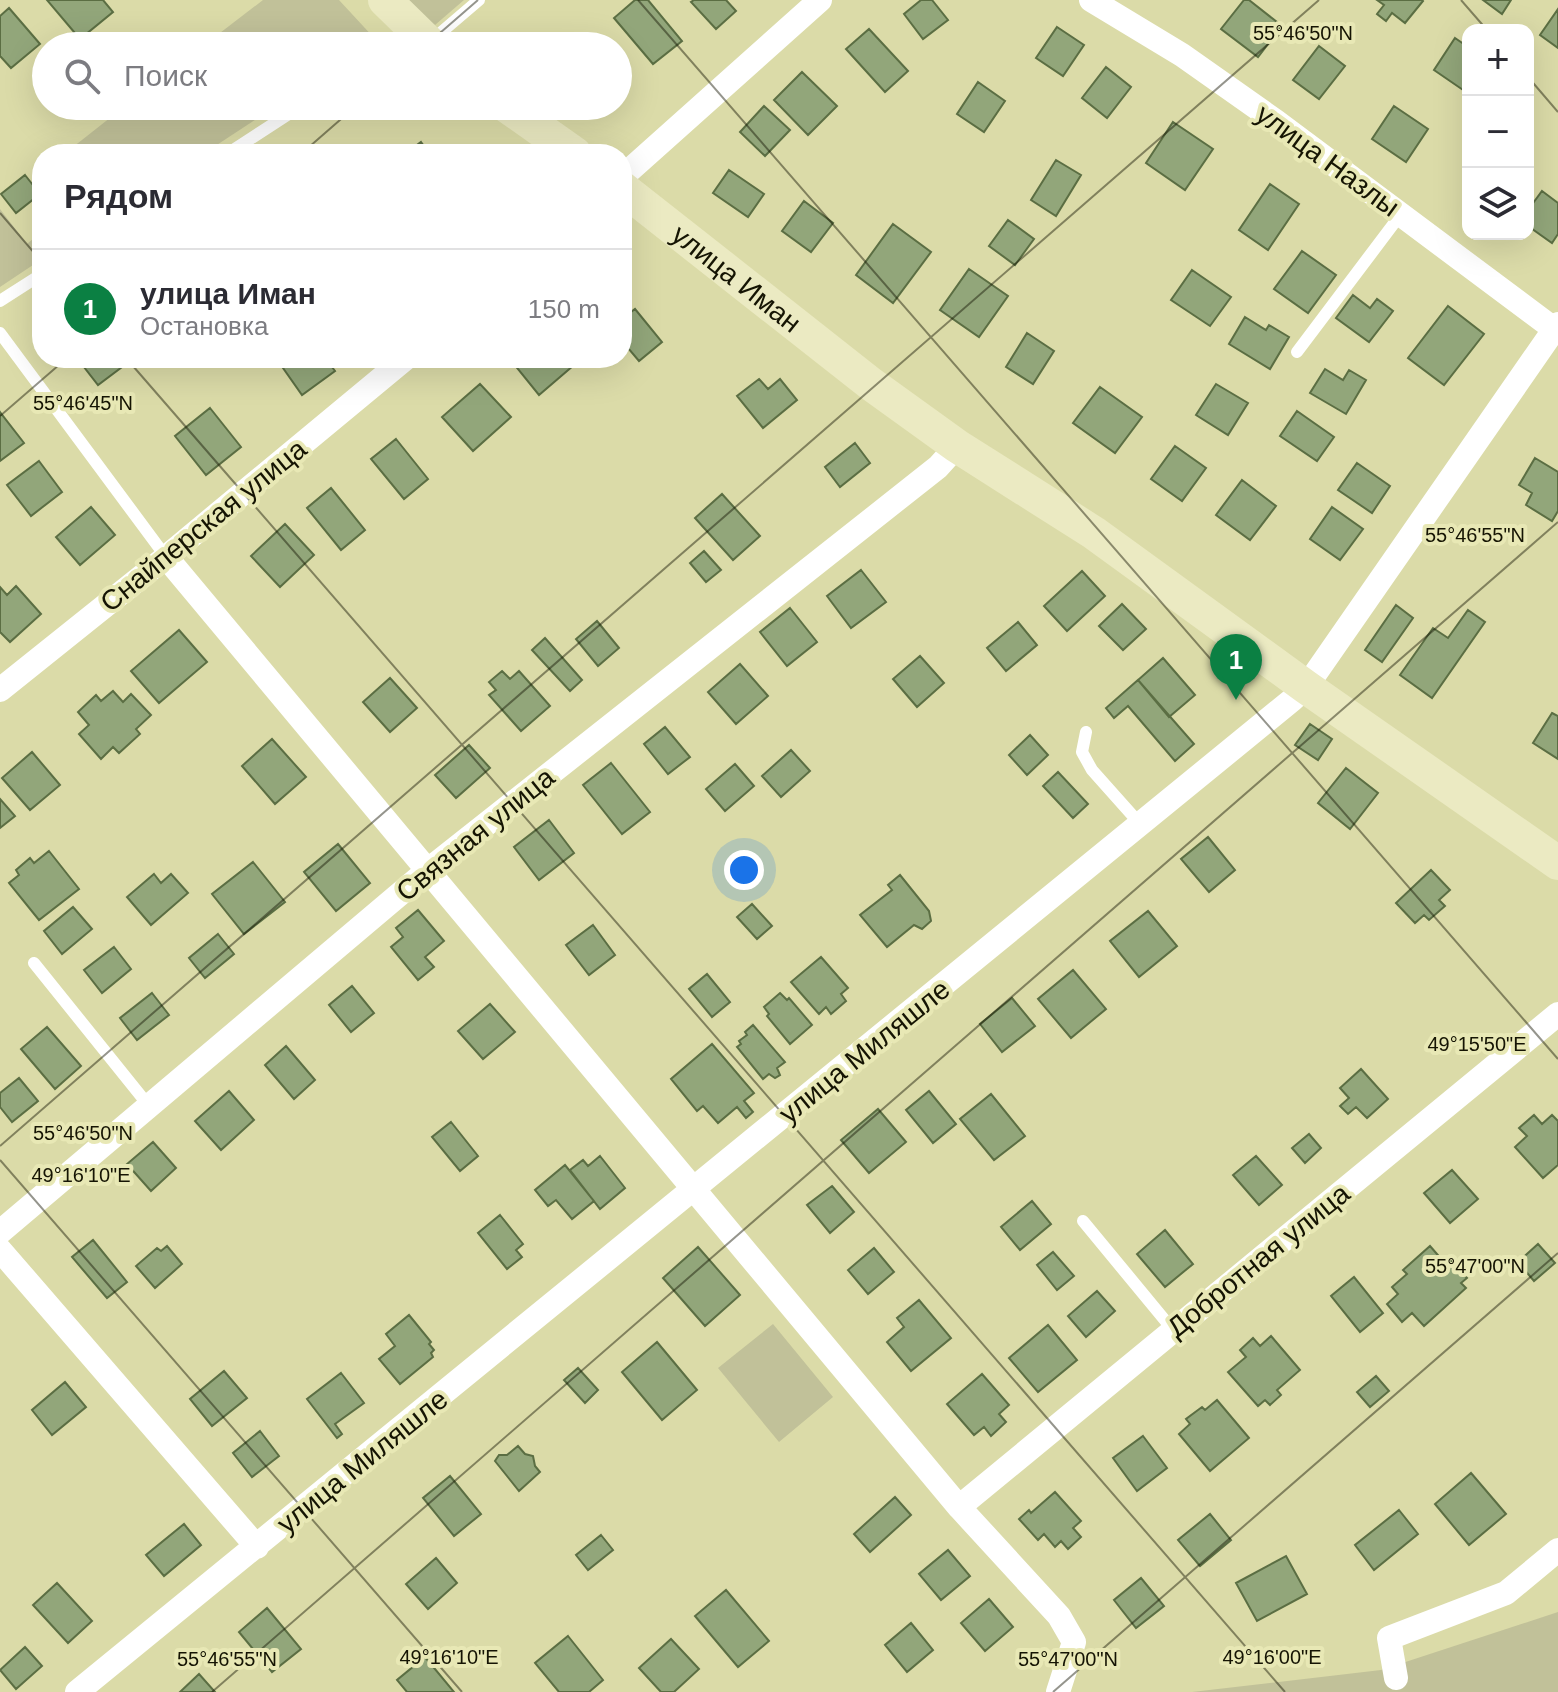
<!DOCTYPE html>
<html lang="ru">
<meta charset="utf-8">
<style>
body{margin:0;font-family:Helvetica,sans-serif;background:#f2f2f3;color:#2b2b33}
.controls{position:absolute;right:24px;top:24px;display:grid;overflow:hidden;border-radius:16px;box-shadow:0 8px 32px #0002}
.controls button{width:72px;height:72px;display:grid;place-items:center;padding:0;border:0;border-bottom:2px solid #e1e1e2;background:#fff;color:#2b2b33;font:40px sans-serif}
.you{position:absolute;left:744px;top:870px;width:28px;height:28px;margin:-20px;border:6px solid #fff;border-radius:50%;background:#1a73e8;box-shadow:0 0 0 12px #1a73e833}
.badge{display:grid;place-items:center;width:52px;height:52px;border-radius:50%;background:#0b8043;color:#fff;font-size:26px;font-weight:700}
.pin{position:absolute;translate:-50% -66px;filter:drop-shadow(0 2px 4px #0008)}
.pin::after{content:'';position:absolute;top:42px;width:28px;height:24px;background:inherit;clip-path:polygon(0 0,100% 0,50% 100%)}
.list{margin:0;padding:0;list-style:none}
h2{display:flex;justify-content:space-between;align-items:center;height:104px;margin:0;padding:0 32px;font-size:34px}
h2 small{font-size:26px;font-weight:400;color:#7c7c81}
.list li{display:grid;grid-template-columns:52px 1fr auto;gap:24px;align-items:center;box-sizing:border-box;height:120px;padding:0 32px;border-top:2px solid #e1e1e2}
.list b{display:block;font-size:30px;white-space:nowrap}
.list p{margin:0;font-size:26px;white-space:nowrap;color:#7c7c81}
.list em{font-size:26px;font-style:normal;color:#7c7c81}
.icon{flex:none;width:44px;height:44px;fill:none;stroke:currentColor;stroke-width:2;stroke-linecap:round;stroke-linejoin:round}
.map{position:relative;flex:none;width:1558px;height:1692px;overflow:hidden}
.search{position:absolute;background:#fff;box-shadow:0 8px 32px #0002;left:32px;top:32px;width:600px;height:88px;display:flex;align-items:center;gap:20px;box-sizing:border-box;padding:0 28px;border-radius:44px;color:#7c7c81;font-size:30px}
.panel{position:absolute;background:#fff;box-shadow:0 8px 32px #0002;left:32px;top:144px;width:600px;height:224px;border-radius:32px}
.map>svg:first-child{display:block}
</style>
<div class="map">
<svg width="1558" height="1692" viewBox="0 0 1558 1692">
<rect width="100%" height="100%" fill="#dbdba8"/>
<path fill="#c1c199" d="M263 0H339L376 40 367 46H203Z
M395 0H464L435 25Z
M125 106H276L203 154H70L68 151Z
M0 209 27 244 42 231V259L0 287Z
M773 1324 833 1397 779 1442 718 1368Z
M1558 1612V1692H1192L1381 1670Z"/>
<path fill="#92a67a" stroke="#5b6e43" stroke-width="2" d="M47 0H103L113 12 80 39Z
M635 0H648L682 41 653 64 614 18Z
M694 0H726L736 11 716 29 691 2Z
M921 0H932L948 20 923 39 904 14Z
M1244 0H1249L1282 26 1258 57 1221 29Z
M1377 0H1422L1423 1 1405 23 1392 13 1386 21 1377 14 1384 5Z
M1483 0H1511L1502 14Z
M9 8 40 44 11 68 0 56V16Z
M1558 9V48L1540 35Z
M1057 27 1084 45 1063 76 1036 58Z
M869 29 908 71 885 92 846 49Z
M1455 38 1468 47 1466 92 1434 70Z
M1319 46 1345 66 1319 99 1293 80Z
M1106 67 1131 87 1107 118 1082 98Z
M802 72 837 106 808 135 774 100Z
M978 82 1005 101 984 132 957 114Z
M764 106 790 130 765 156 740 132Z
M1394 106 1428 129 1406 162 1372 139Z
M1173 122 1213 149 1185 190 1146 163Z
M421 142 430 154H405Z
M1056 160 1081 175 1056 216 1031 200Z
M729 170 764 194 748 217 713 193Z
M25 175 40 194 16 213 1 194Z
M1270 184 1299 204 1268 250 1239 230Z
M1542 191 1558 203V234L1552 243 1528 226V210Z
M804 201 833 223 811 252 782 231Z
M1008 220 1034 239 1015 265 989 246Z
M893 224 931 252 893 303 856 275Z
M1302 251 1336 275 1308 313 1274 289Z
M969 269 1008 296 979 337 940 310Z
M1192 270 1231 297 1210 326 1171 300Z
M1353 295 1370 308 1377 299 1393 311 1369 342 1336 318Z
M1448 306 1484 334 1444 385 1408 358Z
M635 309 662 342 639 361 622 341V319Z
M1245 317 1266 330 1269 325 1289 337 1270 369 1229 344Z
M1027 333 1054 351 1033 384 1006 367Z
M77 358H134L98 385Z
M276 358H325L335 371 302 395Z
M509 358H581V359L539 395Z
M1325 369 1343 380 1349 370 1366 380 1346 414 1310 393Z
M759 379 768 389 780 379 797 400 763 428 737 396Z
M480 384 511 417 473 451 442 417Z
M1216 384 1248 403 1228 435 1196 415Z
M1100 387 1142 417 1115 453 1073 423Z
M210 408 241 447 206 475 175 436Z
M1297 411 1334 437 1317 461 1280 436Z
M0 412 24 443 0 461Z
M396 439 428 479 404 499 371 459Z
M855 443 870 463 840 487 825 467Z
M1175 446 1206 468 1182 501 1151 479Z
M1535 458 1558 472V511L1552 521 1526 505 1532 493 1519 485Z
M39 461 62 492 31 516 7 485Z
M1357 463 1390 486 1372 513 1338 490Z
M1242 480 1276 506 1250 540 1216 515Z
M331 488 365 530 341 550 307 508Z
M722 494 760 536 733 560 695 518Z
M91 507 115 535 80 565 56 537Z
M1332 507 1363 529 1340 560 1310 539Z
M285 524 314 555 280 587 251 556Z
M704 551 721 570 706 582 690 563Z
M861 570 886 602 851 628 827 596Z
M1082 571 1105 596 1067 631 1044 606Z
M16 586 41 614 10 642 0 632V587L7 595Z
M1122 604 1146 629 1123 650 1099 626Z
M1396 605 1413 618 1382 662 1365 650Z
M790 608 817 642 787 666 760 632Z
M1468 610 1485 622 1432 698 1400 675 1433 628 1448 638Z
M597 621 619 648 598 666 576 639Z
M1018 622 1037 645 1006 671 987 648Z
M179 630 207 662 159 703 131 671Z
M545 638 582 680 570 691 532 650Z
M920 656 944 683 917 707 893 679Z
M1163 658 1195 695 1169 717 1138 680Z
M740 664 768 696 736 724 708 692Z
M502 671 510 679 519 671 550 706 521 731 489 695 496 690 489 682Z
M390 678 417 708 390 732 363 702Z
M1138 680 1194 744 1175 761 1128 706 1114 718 1106 708Z
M113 691 123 702 131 694 151 715 136 729 140 734 119 753 113 747 101 759 79 734 89 725 78 712 96 695 101 701Z
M1552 713 1558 716V759L1533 743Z
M1310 724 1332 739 1318 760 1295 745Z
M665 727 690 757 668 774 644 744Z
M1030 735 1048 755 1027 775 1009 755Z
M272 739 306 777 275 804 242 766Z
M469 745 490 768 456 798 435 775Z
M791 750 810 771 781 797 762 776Z
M32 752 60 785 30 810 2 778Z
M611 763 650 812 622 834 583 785Z
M735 764 754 786 725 811 706 789Z
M1346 768 1378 793 1350 829 1318 803Z
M1058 772 1088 804 1073 818 1043 786Z
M0 799 15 816 0 828Z
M549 820 574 853 539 880 514 847Z
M1208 837 1235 870 1209 892 1181 859Z
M338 844 370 883 336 911 304 872Z
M49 851 79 889 39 920 9 883 19 875 16 870 30 858 34 863Z
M253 862 285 902 244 934 212 894Z
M1431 870 1450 890 1439 900 1445 906 1429 920 1424 915 1415 923 1396 903Z
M154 874 161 883 171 874 188 893 151 925 127 897Z
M900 875 929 911 931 921 922 929 914 925 887 947 860 915 892 890 888 885Z
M752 904 772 926 757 939 737 917Z
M73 907 92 929 62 954 44 931Z
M418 910 444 941 425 957 434 967 418 980 391 947 403 937 396 928Z
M1148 911 1177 946 1139 977 1110 941Z
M593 925 615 955 589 975 566 945Z
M218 934 234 954 205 978 189 958Z
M114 947 131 969 102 993 84 970Z
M821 957 848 988 841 994 846 1001 831 1014 826 1007 819 1014 791 982Z
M1073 970 1106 1009 1071 1038 1038 999Z
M707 974 730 1002 712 1017 689 989Z
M352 986 374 1013 351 1032 329 1005Z
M152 993 169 1015 137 1040 120 1018Z
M780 993 787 1000 789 998 812 1025 790 1044 767 1016 769 1014 764 1007Z
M1012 998 1035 1026 1002 1052 980 1024Z
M490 1004 515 1032 483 1059 458 1031Z
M753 1025 785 1062 777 1068 780 1075 775 1078 769 1074 763 1079 737 1047 741 1044 739 1041 747 1035 745 1032Z
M47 1027 81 1066 55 1089 21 1049Z
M712 1044 754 1093 744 1101 753 1112 746 1118 737 1107 718 1123 703 1106 697 1111 671 1079Z
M286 1046 315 1080 294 1099 265 1065Z
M1361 1069 1388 1099 1367 1118 1356 1107 1348 1114 1340 1106 1349 1098 1340 1088Z
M19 1078 38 1101 12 1122 0 1107V1093Z
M229 1091 254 1120 221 1150 195 1121Z
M929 1091 956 1124 933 1143 906 1110Z
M991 1094 1025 1136 994 1160 960 1119Z
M878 1109 906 1142 869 1173 841 1140Z
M1534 1115 1542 1124 1552 1115 1558 1121V1165L1543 1178 1515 1147 1527 1136 1519 1128Z
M451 1122 478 1156 460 1171 432 1137Z
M1309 1134 1321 1148 1305 1163 1292 1148Z
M153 1142 176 1168 151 1191 127 1164Z
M600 1156 625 1188 600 1209 570 1170 583 1160 588 1166Z
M1256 1156 1282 1185 1259 1205 1233 1175Z
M565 1165 594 1201 572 1219 556 1200 548 1206 535 1190Z
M1452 1170 1478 1199 1450 1223 1424 1193Z
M832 1186 854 1212 830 1233 807 1205Z
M1032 1201 1051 1224 1020 1250 1001 1227Z
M500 1215 523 1244 516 1250 522 1257 507 1269 478 1233Z
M1165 1230 1193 1264 1165 1287 1137 1254Z
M93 1240 127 1282 107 1298 72 1257Z
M1538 1244 1555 1263 1534 1281 1518 1262Z
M167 1246 182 1264 155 1288 136 1266 157 1248 161 1251Z
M1430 1246 1443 1261 1448 1257 1467 1278 1461 1283 1466 1288 1424 1326 1412 1313 1402 1322 1387 1304 1398 1294 1392 1287 1407 1274 1403 1270Z
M698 1247 740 1295 705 1326 663 1278Z
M874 1248 894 1272 868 1294 848 1270Z
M1053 1252 1074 1276 1057 1290 1037 1265Z
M1354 1277 1383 1313 1360 1332 1331 1296Z
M1097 1291 1115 1311 1086 1337 1068 1316Z
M919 1300 951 1338 911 1371 887 1342 904 1327 897 1318Z
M409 1315 431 1342 429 1344 434 1350 431 1353 433 1357 400 1384 379 1359 395 1346 386 1334Z
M1048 1325 1077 1360 1038 1392 1009 1358Z
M1271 1336 1300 1370 1277 1390 1281 1395 1270 1405 1265 1400 1258 1406 1228 1372 1246 1357 1240 1350 1253 1338 1260 1346Z
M657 1342 697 1390 662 1420 622 1372Z
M578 1368 598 1390 585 1403 564 1380Z
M224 1371 247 1398 212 1426 190 1399Z
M341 1373 364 1403 335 1424 342 1434 337 1438 307 1399Z
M982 1374 1009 1405 999 1414 1006 1422 991 1436 984 1427 974 1435 947 1404Z
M1376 1376 1389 1391 1370 1407 1357 1392Z
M65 1382 86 1407 52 1435 32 1410Z
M1217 1400 1249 1438 1210 1471 1179 1434 1190 1424 1186 1419 1202 1407 1205 1410Z
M260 1431 279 1456 252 1477 233 1453Z
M1143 1436 1167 1468 1137 1491 1113 1458Z
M518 1446 525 1454 533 1456 535 1466 540 1472 519 1491 495 1461 499 1455H507Z
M1471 1473 1506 1514 1469 1545 1435 1504Z
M450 1476 481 1514 454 1536 423 1498Z
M1055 1492 1081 1521 1073 1528 1081 1537 1068 1549 1061 1541 1055 1547 1044 1534 1038 1540 1019 1519 1029 1510 1031 1513Z
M895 1497 911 1515 870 1552 854 1534Z
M1399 1510 1418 1534 1374 1570 1355 1545Z
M1210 1514 1231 1540 1200 1566 1178 1540Z
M184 1524 201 1545 164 1576 146 1555Z
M601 1535 613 1550 588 1570 576 1555Z
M948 1550 970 1576 941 1600 919 1574Z
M1286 1556 1307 1594 1257 1621 1236 1583Z
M436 1558 457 1583 428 1609 406 1584Z
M1141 1578 1164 1606 1136 1628 1114 1600Z
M57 1583 92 1621 68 1643 33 1605Z
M726 1590 769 1641 738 1667 695 1616Z
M989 1599 1013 1627 985 1651 961 1623Z
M267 1608 301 1649 272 1672 239 1632Z
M911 1623 933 1650 907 1672 885 1645Z
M568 1636 603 1680 589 1692H559L535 1663Z
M671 1639 699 1669 674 1692H661L639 1668Z
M25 1647 42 1666 16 1689 0 1670Z
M425 1657 454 1692H407L397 1680Z
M199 1674 215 1692H180Z"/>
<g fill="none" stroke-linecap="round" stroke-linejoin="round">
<path stroke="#fff" stroke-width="12" d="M431 41 479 0
M394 46 414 33
M227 154 301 106
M0 301 42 274
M0 333 166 557
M1297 352 1401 214
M1086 732 1082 752 1092 770 1141 825
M34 963 149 1106
M1083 1221 1173 1330"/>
<path stroke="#fff" stroke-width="24" d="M1091 0 1182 55 1277 122 1558 332
M622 177 820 0
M166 557 959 1507 1059 1616 1074 1642 1058 1692
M0 690 166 557 406 358
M0 1232 427 871 938 467 957 446
M0 1250 257 1547
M959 1507 1558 1014
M1396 1678 1389 1638 1506 1593 1558 1550
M77 1692 1292 700 1306 687 1558 324"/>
<g stroke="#ebeac2" stroke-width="34">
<path d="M385 0 432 46"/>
<path d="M507 106 575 154"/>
<path id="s1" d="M622 188 871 384 957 446 1094 533 1306 687 1558 863"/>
</g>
</g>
<path fill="none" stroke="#151403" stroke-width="2" stroke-opacity="0.45" d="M638 0 1558 1059M1461 0 1487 30M425 46 478 0M1528 77 1558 112M301 154 356 106M0 213 42 262M126 358 1285 1692M0 416 67 358M0 1146 1319 0M0 1160 462 1692M212 1692 1558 522M1053 1692 1558 1253"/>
<g text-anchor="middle" stroke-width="8" stroke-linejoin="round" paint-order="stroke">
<g font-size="28" fill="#151403" stroke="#e8e8b5">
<text transform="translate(1328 160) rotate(36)" y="10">улица Назлы</text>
<text dy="10" stroke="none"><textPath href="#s1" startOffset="146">улица Иман</textPath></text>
<text transform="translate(203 525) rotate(-39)" y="10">Снайперская улица</text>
<text transform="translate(475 834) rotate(-39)" y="10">Связная улица</text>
<text transform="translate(864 1051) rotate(-39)" y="10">улица Миляшле</text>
<text transform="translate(1258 1260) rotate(-39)" y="10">Добротная улица</text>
<text transform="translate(362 1461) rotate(-39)" y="10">улица Миляшле</text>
</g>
</g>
<g font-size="20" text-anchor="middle" fill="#151403" stroke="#e8e8b5" stroke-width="8" stroke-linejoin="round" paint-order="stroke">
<text x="1303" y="40">55°46'50"N</text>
<text x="83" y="410">55°46'45"N</text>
<text x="1475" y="542">55°46'55"N</text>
<text x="1477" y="1051">49°15'50"E</text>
<text x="83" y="1140">55°46'50"N</text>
<text x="81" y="1182">49°16'10"E</text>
<text x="1475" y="1273">55°47'00"N</text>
<text x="449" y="1664">49°16'10"E</text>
<text x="1272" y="1664">49°16'00"E</text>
<text x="227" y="1666">55°46'55"N</text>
<text x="1068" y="1666">55°47'00"N</text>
</g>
</svg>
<div class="controls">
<button>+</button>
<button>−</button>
<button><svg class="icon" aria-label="layers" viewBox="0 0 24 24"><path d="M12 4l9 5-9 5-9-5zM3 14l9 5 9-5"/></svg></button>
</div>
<div class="you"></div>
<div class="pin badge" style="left:1236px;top:700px">1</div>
<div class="search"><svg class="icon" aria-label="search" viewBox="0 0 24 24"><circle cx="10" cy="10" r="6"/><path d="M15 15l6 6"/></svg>Поиск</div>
<section class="panel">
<h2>Рядом<small></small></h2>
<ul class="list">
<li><span class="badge">1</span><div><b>улица Иман</b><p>Остановка</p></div><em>150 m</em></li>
</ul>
</section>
</div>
